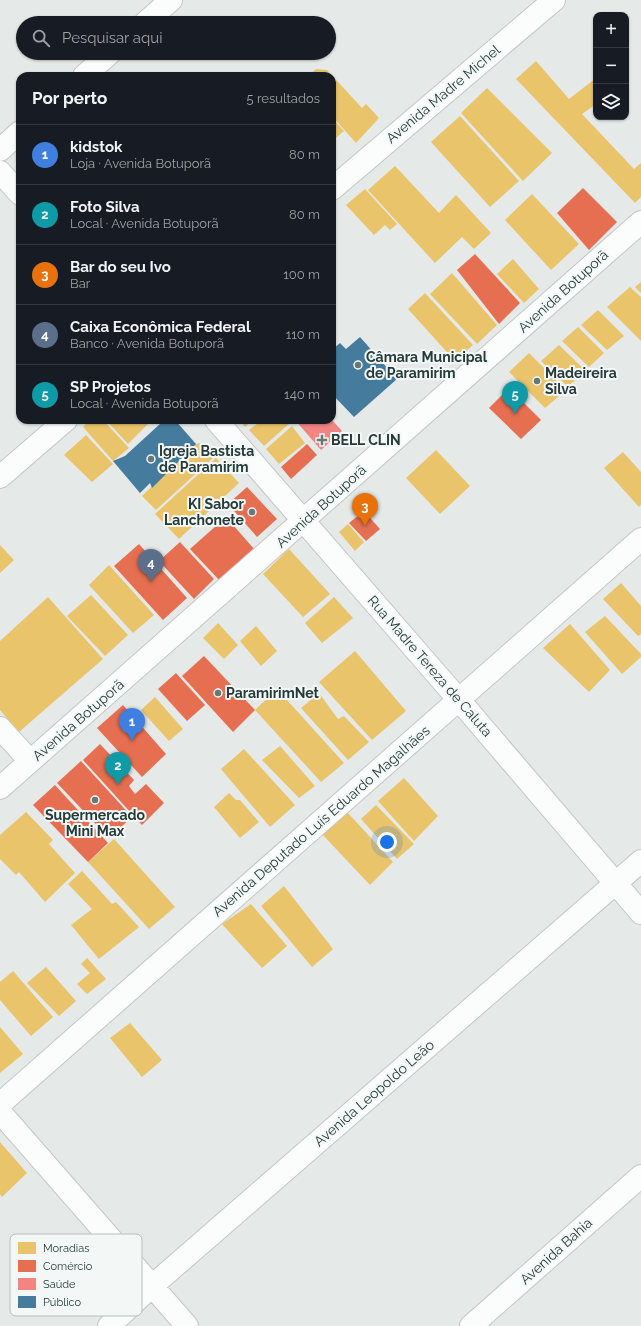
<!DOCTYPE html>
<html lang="pt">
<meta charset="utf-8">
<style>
body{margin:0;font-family:Raleway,sans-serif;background:#242831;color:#f1f3f6}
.controls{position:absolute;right:12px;top:12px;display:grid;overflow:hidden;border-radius:8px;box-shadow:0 1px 3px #0004}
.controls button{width:36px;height:36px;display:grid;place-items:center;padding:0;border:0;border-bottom:1px solid #363941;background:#171b24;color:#f1f3f6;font:20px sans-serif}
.you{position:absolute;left:387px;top:842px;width:14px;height:14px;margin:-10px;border:3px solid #fff;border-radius:50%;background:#1a73e8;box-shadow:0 0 0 6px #1a73e833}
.badge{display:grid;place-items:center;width:26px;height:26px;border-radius:50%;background:#db2777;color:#fff;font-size:13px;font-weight:700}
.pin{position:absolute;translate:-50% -33px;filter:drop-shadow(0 1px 2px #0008)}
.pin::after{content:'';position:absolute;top:21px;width:14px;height:12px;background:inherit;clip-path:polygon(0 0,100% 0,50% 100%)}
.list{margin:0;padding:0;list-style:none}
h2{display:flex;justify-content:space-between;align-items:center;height:52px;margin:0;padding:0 16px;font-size:17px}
h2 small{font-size:13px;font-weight:400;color:#9ea1a6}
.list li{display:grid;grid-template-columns:26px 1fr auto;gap:12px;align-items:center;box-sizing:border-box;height:60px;padding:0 16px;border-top:1px solid #363941}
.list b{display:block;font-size:15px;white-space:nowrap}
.list p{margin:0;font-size:13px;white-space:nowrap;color:#9ea1a6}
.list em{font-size:13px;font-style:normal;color:#9ea1a6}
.icon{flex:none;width:22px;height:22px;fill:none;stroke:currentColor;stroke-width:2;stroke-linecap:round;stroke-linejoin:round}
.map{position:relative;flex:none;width:641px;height:1326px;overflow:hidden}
.search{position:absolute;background:#171b24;box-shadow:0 1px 3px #0004;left:16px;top:16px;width:320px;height:44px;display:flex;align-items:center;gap:10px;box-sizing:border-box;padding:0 14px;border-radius:22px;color:#9ea1a6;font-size:15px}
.panel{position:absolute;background:#171b24;box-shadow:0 1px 3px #0004;left:16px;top:72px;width:320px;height:352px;border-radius:12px}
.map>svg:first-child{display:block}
</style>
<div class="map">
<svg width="641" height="1326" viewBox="0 0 641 1326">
<rect width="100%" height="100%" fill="#e5e9e8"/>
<path fill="#e9c46a" d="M536 61 569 99 596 78V104L582 114 634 169 641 163V197L635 203 516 79Z
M316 69 327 70 362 108 366 104 379 118 356 143 332 116V76H308Z
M487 88 552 153 523 181 461 113Z
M460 116 519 181 490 207 431 142Z
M332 118 344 131 332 141Z
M395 166 439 213 456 195 491 233 474 249 462 237 435 263 368 190Z
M365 189 397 224 390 230 385 225 374 235 346 205Z
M532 194 579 244 551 270 505 220Z
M513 259 539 289 524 303 497 274Z
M452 273 497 325 477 344 430 294Z
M641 282V293L635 287Z
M630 287 641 297V341L607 307Z
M425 293 473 345 455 361 408 309Z
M598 310 624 336 607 350 581 325Z
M578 327 604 353 589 367 562 341Z
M559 345 585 370 568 387 541 361Z
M529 353 566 390 545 408 509 372Z
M90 420H103L129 448 113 461 83 427Z
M106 420H148L150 422 128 444Z
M239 420H253L245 427Z
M262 420H285L289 424 264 446 249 430Z
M292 426 305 443 279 464 266 449Z
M86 435 113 464 92 482 64 455Z
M200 443 213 458 156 510 142 496 196 444Z
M436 450 470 486 440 514 406 478Z
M623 452 641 472V505L639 507 604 468Z
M216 458 239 483 179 539 155 514Z
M348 524 364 542 355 551 339 532Z
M0 545 14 560 0 573Z
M289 549 330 594 303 617 263 574Z
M109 565 154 615 133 633 89 585Z
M621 583 641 606V634L638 636 603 599Z
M91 595 128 635 105 656 67 616Z
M48 597 103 659 19 732 0 710V641Z
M334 597 353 618 322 643 305 623Z
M605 616 641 654V657L622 674 585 632Z
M218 623 238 645 224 659 203 638Z
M570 624 610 670 589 692 543 648Z
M256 626 277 651 261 666 240 641Z
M355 651 406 711 372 740 319 682Z
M277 689 344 763 321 782 255 710Z
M319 693 338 719 344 716 369 742 348 760 301 708Z
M155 697 183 729 169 741 141 710Z
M280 746 315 786 299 798 262 760Z
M244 749 295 805 270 827 221 769Z
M404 778 438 816 414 841 378 801Z
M229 793 236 800H240L259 822 240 838 214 807Z
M376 805 414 844 397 859 361 819Z
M26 812 53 840 49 844 75 873 45 902 19 872 16 875 0 859V835Z
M348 813 393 862 370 885 322 834Z
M114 839 175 907 149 929 88 862Z
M82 871 112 904 116 902 139 927 99 959 71 925 92 909 68 884Z
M284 886 333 949 312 967 261 906Z
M251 904 287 946 262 968 222 924Z
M87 958 106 979 87 994 77 984 90 973 81 964Z
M46 967 76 1001 59 1016 27 983Z
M13 971 53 1017 31 1036 0 1000V982Z
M130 1023 162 1060 142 1077 110 1038Z
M0 1027 23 1054 0 1073Z
M0 1142 27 1173 2 1197 0 1194Z"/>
<path fill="#e76f51" d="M583 188 617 222 589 250 557 213Z
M475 254 520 303 499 324 457 270Z
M509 388 541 420 521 439 489 408Z
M307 444 317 455 291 479 281 467Z
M247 487 277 519 257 537 228 504Z
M364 511 380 529 366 541 349 523Z
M226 517 255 550 220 581 190 549Z
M180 542 214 579 194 599 159 561Z
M139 544 187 598 163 620 114 566Z
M204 656 255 710 233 732 182 676Z
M176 673 205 705 187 721 158 689Z
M123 705 166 754 142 777 97 728Z
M100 744 134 780 129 786 135 794 146 784 164 803 142 825 83 760Z
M81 761 132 817 109 838 57 783Z
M55 785 108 843 88 862 33 805Z"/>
<path fill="#f28482" d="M295 420H332L342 431 321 450Z"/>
<path fill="#457b9d" d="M360 337 397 379 354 417 332 394V350L340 343 346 349Z
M169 420H175L196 444 152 488 150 483 140 493 113 461 125 456 161 423Z"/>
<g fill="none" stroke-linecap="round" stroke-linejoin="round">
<g stroke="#c2c6c5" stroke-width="24">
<path id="minor" d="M145 23 171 0
M84 76 110 53
M0 150 20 132
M0 172 20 194
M332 189 554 0
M216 420 459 700 641 913
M0 477 66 420
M0 728 30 761
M0 788 641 222
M0 1104 641 539
M0 1112 187 1326
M109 1326 152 1286 641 861
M471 1326 641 1176"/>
</g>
<use href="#minor" stroke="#fbfcfc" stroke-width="22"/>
</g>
<g fill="#687876" stroke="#f3f8f7" stroke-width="1.5">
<circle cx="358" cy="365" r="4"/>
<circle cx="537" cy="381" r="4"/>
<path d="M320 434h4v4h4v4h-4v4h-4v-4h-4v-4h4z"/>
<circle cx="151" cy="459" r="4"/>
<circle cx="252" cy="512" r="4"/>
<circle cx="218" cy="693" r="4"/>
<circle cx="95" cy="800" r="4"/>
</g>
<g text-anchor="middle" stroke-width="4" stroke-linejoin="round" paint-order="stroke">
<g font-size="14" fill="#253b39" stroke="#f3f8f7">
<text transform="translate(443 94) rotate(-40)" y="5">Avenida Madre Michel</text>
<text transform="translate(563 291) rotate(-42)" y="5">Avenida Botuporã</text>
<text transform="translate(321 506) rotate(-42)" y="5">Avenida Botuporã</text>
<text transform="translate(430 666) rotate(49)" y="5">Rua Madre Tereza de Caluta</text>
<text transform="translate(78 720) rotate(-41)" y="5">Avenida Botuporã</text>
<text transform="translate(321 821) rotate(-41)" y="5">Avenida Deputado Luís Eduardo Magalhães</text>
<text transform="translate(374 1093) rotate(-41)" y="5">Avenida Leopoldo Leão</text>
<text transform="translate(556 1251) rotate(-42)" y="5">Avenida Bahia</text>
</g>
<g font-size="14" font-weight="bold" fill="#253b39" stroke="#f3f8f7" text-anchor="start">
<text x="366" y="362">Câmara Municipal<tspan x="366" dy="16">de Paramirim</tspan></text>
<text x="545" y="378">Madeireira<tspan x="545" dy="16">Silva</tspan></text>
<text x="331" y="445">BELL CLIN</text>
<text x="159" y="456">Igreja Bastista<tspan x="159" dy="16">de Paramirim</tspan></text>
<text x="244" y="509" text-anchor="end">KI Sabor<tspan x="244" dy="16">Lanchonete</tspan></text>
<text x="226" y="698">ParamirimNet</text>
<text x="95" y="820" text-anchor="middle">Supermercado<tspan x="95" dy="16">Mini Max</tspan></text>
</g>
</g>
<rect x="10" y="1234" width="132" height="82" rx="6" fill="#f3f8f7" stroke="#b5bfbe" stroke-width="1"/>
<rect x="18" y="1242" width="18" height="12" fill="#e9c46a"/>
<rect x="18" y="1260" width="18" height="12" fill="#e76f51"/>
<rect x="18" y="1278" width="18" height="12" fill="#f28482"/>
<rect x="18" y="1296" width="18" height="12" fill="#457b9d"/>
<g font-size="11" fill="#253b39">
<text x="43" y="1252">Moradias</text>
<text x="43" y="1270">Comércio</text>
<text x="43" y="1288">Saúde</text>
<text x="43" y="1306">Público</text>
</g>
</svg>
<div class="controls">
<button>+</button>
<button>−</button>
<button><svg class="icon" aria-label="layers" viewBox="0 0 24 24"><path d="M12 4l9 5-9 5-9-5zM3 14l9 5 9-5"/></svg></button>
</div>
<div class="you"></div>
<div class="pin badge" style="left:132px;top:741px;background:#3f7fe0">1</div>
<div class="pin badge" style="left:118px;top:785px;background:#0f9aa8">2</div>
<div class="pin badge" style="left:365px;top:526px;background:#e8710a">3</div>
<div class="pin badge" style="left:151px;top:582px;background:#5c6f8a">4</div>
<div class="pin badge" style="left:515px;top:414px;background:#0f9aa8">5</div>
<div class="search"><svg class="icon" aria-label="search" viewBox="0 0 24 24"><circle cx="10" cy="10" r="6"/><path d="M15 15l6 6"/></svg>Pesquisar aqui</div>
<section class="panel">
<h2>Por perto<small>5 resultados</small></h2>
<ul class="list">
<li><span class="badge" style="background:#3f7fe0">1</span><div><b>kidstok</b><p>Loja · Avenida Botuporã</p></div><em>80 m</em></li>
<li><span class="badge" style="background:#0f9aa8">2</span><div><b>Foto Silva</b><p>Local · Avenida Botuporã</p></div><em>80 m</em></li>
<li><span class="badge" style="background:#e8710a">3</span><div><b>Bar do seu Ivo</b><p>Bar</p></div><em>100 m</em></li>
<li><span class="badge" style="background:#5c6f8a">4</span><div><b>Caixa Econômica Federal</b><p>Banco · Avenida Botuporã</p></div><em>110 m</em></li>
<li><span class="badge" style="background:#0f9aa8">5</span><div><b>SP Projetos</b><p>Local · Avenida Botuporã</p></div><em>140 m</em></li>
</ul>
</section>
</div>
